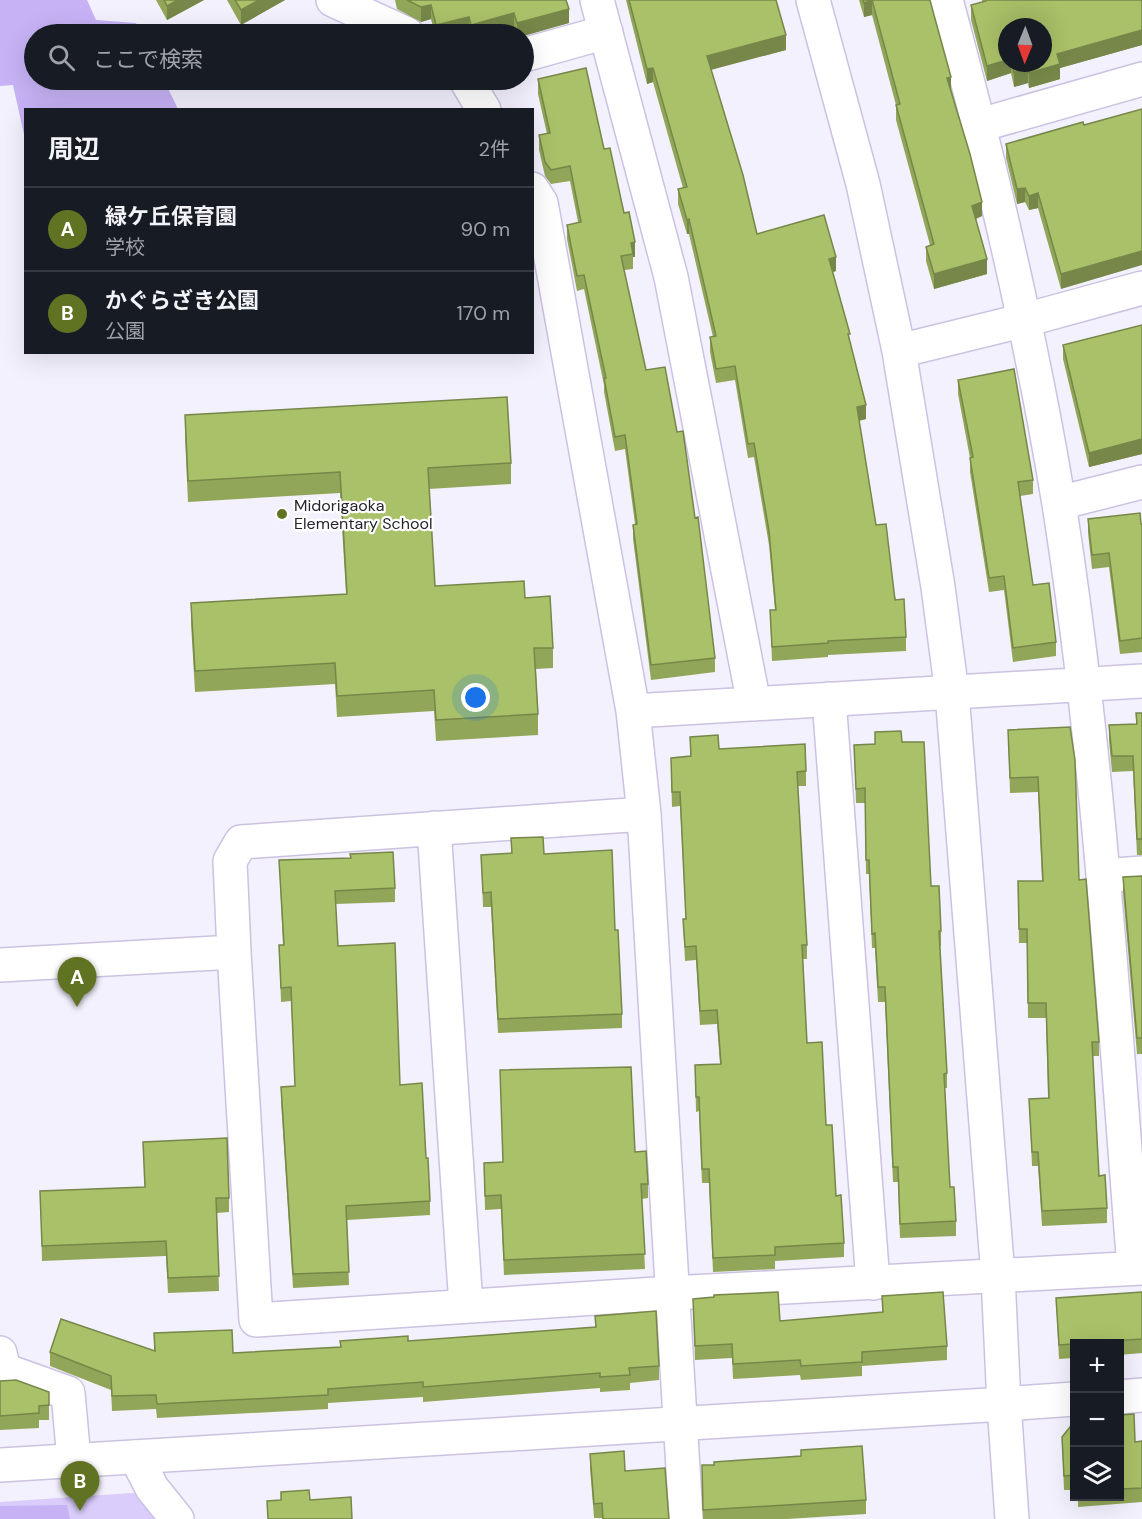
<!DOCTYPE html>
<html lang="ja">
<meta charset="utf-8">
<style>
body{margin:0;font-family:"DM Sans","Noto Sans JP",sans-serif;background:#20242c;color:#f1f3f6}
.controls{position:absolute;right:18px;bottom:18px;display:grid;overflow:hidden;border-radius:0px;box-shadow:0 6px 24px #0002}
.controls button{width:54px;height:54px;display:grid;place-items:center;padding:0;border:0;border-bottom:2px solid #363941;background:#171b24;color:#f1f3f6;font:30px sans-serif}
.compass{position:absolute;left:998px;top:18px;width:54px;height:54px;border-radius:50%;background:#171b24;box-shadow:0 6px 24px #0002;rotate:181deg}
.you{position:absolute;left:476px;top:698px;width:21px;height:21px;margin:-15px;border:4px solid #fff;border-radius:50%;background:#1a73e8;box-shadow:0 0 0 9px #1a73e833}
.badge{display:grid;place-items:center;width:39px;height:39px;border-radius:50%;background:#607322;color:#fff;font-size:20px;font-weight:700}
.pin{position:absolute;translate:-50% -50px;filter:drop-shadow(0 2px 3px #0008)}
.pin::after{content:'';position:absolute;top:32px;width:21px;height:18px;background:inherit;clip-path:polygon(0 0,100% 0,50% 100%)}
.list{margin:0;padding:0;list-style:none}
h2{display:flex;justify-content:space-between;align-items:center;height:78px;margin:0;padding:0 24px;font-size:26px}
h2 small{font-size:20px;font-weight:400;color:#9ea1a6}
.list li{display:grid;grid-template-columns:39px 1fr auto;gap:18px;align-items:center;box-sizing:border-box;height:84px;padding:0 24px;border-top:2px solid #363941}
.list b{display:block;font-size:22px;white-space:nowrap}
.list p{margin:0;font-size:20px;white-space:nowrap;color:#9ea1a6}
.list em{font-size:20px;font-style:normal;color:#9ea1a6}
.icon{flex:none;width:33px;height:33px;fill:none;stroke:currentColor;stroke-width:2;stroke-linecap:round;stroke-linejoin:round}
.map{position:relative;flex:none;width:1142px;height:1519px;overflow:hidden}
.search{position:absolute;background:#171b24;box-shadow:0 6px 24px #0002;left:24px;top:24px;width:510px;height:66px;display:flex;align-items:center;gap:15px;box-sizing:border-box;padding:0 21px;border-radius:33px;color:#9ea1a6;font-size:22px}
.panel{position:absolute;background:#171b24;box-shadow:0 6px 24px #0002;left:24px;top:108px;width:510px;height:246px;border-radius:0px}
.map>svg:first-child{display:block}
</style>
<div class="map">
<svg width="1142" height="1519" viewBox="0 0 1142 1519">
<rect width="100%" height="100%" fill="#f4f1fe"/>
<path fill="#dacdfb" d="M146 1492 167 1519H0V1502Z"/>
<path fill="#c6b2f5" d="M0 0H87L96 20 136 23 141 34H34V80H164L178 109 26 110 25 139 13 85 0 86Z
M67 1505 70 1519H0V1506Z"/>
<g fill="none" stroke-linecap="round" stroke-linejoin="round">
<g stroke="#cbc2e2" stroke-width="36">
<path id="street" d="M333 0 407 34
M597 0 671 277 754 704
M813 0 863 184 899 351 938 587 952 693 998 1276 1004 1404
M946 0C991 166 1031 334 1059 504 1099 757 1114 1013 1134 1268
M524 55 606 32
M466 80 484 110
M980 125 1142 79
M532 189 541 203 633 711 644 814 686 1519
M899 351 1025 320 1142 288
M1059 503 1142 482
M829 699 873 1283
M633 711 1142 681
M644 814 241 842 230 861 234 952 256 1320 672 1293 1142 1268
M434 828 466 1306
M1103 876 1142 873
M0 965 234 952
M0 1353 4 1370 68 1393 74 1460
M136 1457 152 1488 177 1519"/>
</g>
<g stroke="#cbc2e2" stroke-width="36">
<path id="secondary" d="M1120 1397 1142 1395
M0 1465 1004 1404
M1012 1519 1004 1404 1074 1399"/>
</g>
<use href="#street" stroke="#fff" stroke-width="33"/>
<use href="#secondary" stroke="#fff" stroke-width="33"/>
</g>
<path fill="#91a659" fill-rule="evenodd" d="M156 0H204L167 20Z
M227 0H285L241 25Z
M395 0H566L569 23 524 34H516L514 28 489 34H470L469 31 455 34H435L431 19 421 22 397 9Z
M626 0H776L786 50 711 69 757 234 836 271 833 272 850 341 866 419 859 421 876 525 906 637V651L828 655V657L772 661 770 610H775L769 545 754 457 748 458 735 380 716 383 710 352V337H713L689 234H687L678 204V189L683 188 653 82 647 84Z
M859 0H930L982 216 976 219 987 274 934 289 926 261V247L930 245 896 120V105L872 15 864 17Z
M982 0H1142V45L1060 68V79L1029 88 1028 83 1014 87 1011 73 987 81 971 20V5L982 2ZM1007 27 1043 63H1007Z
M538 79 604 149 624 213 635 257H633V269L624 270 646 370 715 658V672L651 680 633 539V525L635 524 625 449 615 451 604 392V385L584 289 577 291 567 239V225L578 222 570 181 551 184 545 176 539 150V135L547 134 538 94Z
M1083 122 1061 289 1038 208 1029 210 1025 202 1017 204 1006 158V144Z
M1142 325V454L1089 467 1063 359V345Z
M958 380 1033 480V494L1020 496 1033 585 1056 642V656L1013 662 1004 590 989 592 970 472V458L958 394Z
M185 415 511 463V484L429 489 435 586 525 598 553 648V668L536 669 538 714V735L436 741 434 711 337 717 335 684 195 692 191 624V603L346 594 340 493 188 502 185 436Z
M1088 519 1142 524V652L1120 654 1109 567 1092 569 1088 533Z
M1136 713H1142V855H1137L1133 771 1112 772 1109 741V725L1136 724Z
M1070 727 1079 880 1099 1042V1056H1093L1099 1176 1107 1208V1223L1042 1226 1038 1166H1032L1029 1099 1048 1098 1046 1018H1028L1027 943H1019L1018 881H1042L1038 792 1010 793 1008 730Z
M690 737 719 749 806 771V786H798L807 945V959H803L807 1043 826 1125 836 1196 844 1243V1257L775 1261V1269L713 1272 709 1183H702L699 1111 696 1112 695 1065 720 1064 717 1024 700 1025 696 960 685 961 683 919H686L680 806 672 807 671 772V758L690 756Z
M902 742 931 886 941 931V946H940L947 1073V1088H945L950 1187 956 1221V1236L900 1238 898 1182H893L885 1002H878L875 948H872L869 874H866L865 803H856L854 745Z
M511 838 544 854 615 930 622 1014V1028L498 1033 491 907H483L481 855 511 853Z
M279 860 395 888V902L335 904 338 946 400 1085 426 1158 430 1201V1215L347 1220 349 1285 293 1288 281 1101V1087L295 1086 291 1001 281 1002 279 945H283Z
M1142 876V1054H1137L1123 893V877Z
M143 1142 229 1198V1212L217 1213 219 1291 168 1293 166 1256 42 1261 40 1191 145 1187Z
M635 1152 648 1184V1198L642 1199 645 1269 504 1275 501 1209 485 1210 484 1163Z
M1142 1292V1353L1119 1355V1344H1074V1358L1059 1359 1056 1298Z
M882 1296 947 1346V1360L862 1366V1376L801 1380 800 1375 733 1379 732 1358 695 1360 693 1299 780 1321 882 1312Z
M595 1316 659 1366V1380L630 1383V1390L600 1392V1388L423 1402V1397L328 1403V1409L157 1418 156 1409 112 1411 111 1390 50 1366V1352L154 1351V1333L233 1353 340 1347V1341H408L595 1327Z
M0 1381 49 1405V1420H39V1428L0 1430Z
M1119 1415 1135 1442 1142 1441V1502L1078 1507V1497H1119Z
M1074 1422V1490H1064L1062 1437Z
M590 1454 625 1471 669 1519 594 1518 590 1468Z
M702 1465 866 1500V1514L787 1519H703Z"/>
<path fill="#768749" d="M178 0H204L167 20V6Z
M259 0H285L241 25V10Z
M872 0V15L864 17V3Z
M431 5V19L421 22V7Z
M569 9V23L524 36V34H517V23Z
M514 13V28L489 34H471V25Z
M469 17V31L455 34H436V25Z
M1142 30V45L1060 68V79L1029 88V73L1057 54Z
M786 35V50L707 71V56Z
M1007 60V63H1011V73L987 81V66Z
M653 68V82L647 84V69Z
M1028 69V83L1014 87V72Z
M951 77V91L947 78Z
M1025 188V202L1017 204V189Z
M1038 193V208L1029 210V196Z
M982 202V216L972 220V206Z
M689 219V234H687V220Z
M635 242V257H633L631 243Z
M1142 251V265L1061 289V274Z
M836 257V271L829 273V259Z
M987 259V274L934 289V274Z
M866 405V419L857 421V407Z
M1142 439V454L1089 467V453Z"/>
<path fill="#a9c168" stroke="#768749" stroke-width="1.5" d="M164 0H178L167 6Z
M235 0H259L241 10Z
M407 0H566L569 9 517 23 514 13 471 25 469 17 436 25 431 5 421 7Z
M629 0H776L786 35 707 56 743 175 757 234 824 215 836 257 829 259 850 334H848L866 405 857 407 876 525 886 524 895 600 904 599 906 637 828 641V643L772 647 770 610H776L769 531 754 443 748 444 735 366 716 369 710 337 716 336 689 219 687 220 678 189 687 187 653 68 647 69Z
M863 0H930L934 15 951 77 947 78 970 154 982 202 972 206 987 259 934 274 926 247 934 244 896 105 900 104 872 0 864 3Z
M986 0H1142V30L1057 54 1060 64 1029 73 1028 69 1014 72 1012 63H1043V27H1007V60L987 66 971 5 986 1Z
M586 68 604 149 610 148 624 213 629 212 635 242 631 243 633 254 621 256 646 370 665 367 677 432 683 431 695 518 698 517 715 658 651 665 633 525 637 524 625 435 615 437 604 378H606L584 275 577 276 567 225 581 222 570 166 551 170 545 162 539 135 550 133 538 79Z
M1142 109V251L1061 274 1038 193 1029 196 1025 188 1017 189 1006 144 1083 122 1084 125Z
M1142 325V439L1089 453 1063 345Z
M1014 369 1033 480 1018 482 1033 585 1049 583 1056 642 1013 648 1004 576 989 578 970 458 973 457 958 380Z
M507 397 511 463 428 468 435 586 524 581 525 598 550 596 553 648H534L538 714 436 720 434 690 337 696 335 663 195 671 191 603 347 594 340 472 188 481 185 415Z
M1140 513 1141 524H1142V638L1120 641 1109 553 1092 555 1088 519Z
M1136 713H1142V839H1137L1133 756H1112L1109 725 1137 724Z
M1070 727 1075 760 1079 880 1086 879 1099 1042H1092L1099 1176 1105 1175 1107 1208 1042 1211 1038 1152H1032L1029 1099 1049 1098 1046 1003H1028L1027 929H1019L1018 881H1043L1038 777 1010 778 1008 730Z
M901 731 902 742H924L931 886H939L941 931H939L947 1073 944 1074 950 1187H954L956 1221 900 1224 898 1167H893L885 987H878L875 933 872 934 869 860H866L865 788 856 789 854 745 875 744V732Z
M718 735 719 749 805 744 806 771 797 772 807 945H802L807 1043 822 1042 826 1125H832L836 1196 841 1195 844 1243 775 1247V1255L713 1258 709 1169H702L699 1097H696L695 1065 721 1064 717 1010 700 1011 696 946 685 947 683 919H686L680 792H672L671 758 691 756 690 737Z
M543 837 544 854 612 850 615 930H618L622 1014 498 1019 491 892 483 893 481 855 512 853 511 838Z
M393 852 395 888 335 891 338 946 395 943 400 1085 422 1083 426 1158H428L430 1201 346 1206 349 1272 293 1274 281 1087 295 1086 291 987 281 988 279 945H284L279 860 351 858 350 854Z
M1142 876V1038H1137L1123 877Z
M631 1067 635 1152 646 1151 648 1184H641L645 1254 504 1260 501 1195 485 1196 484 1163 503 1162 500 1070Z
M227 1138 229 1198H216L219 1276 168 1278 166 1241 42 1246 40 1191 145 1187 143 1142Z
M778 1292 780 1321 883 1312 882 1296 943 1292 947 1346 862 1352V1362L801 1366 800 1360 733 1364 732 1344 695 1346 693 1299 714 1297V1295Z
M1142 1292V1339L1059 1345 1056 1298Z
M656 1311 659 1366 629 1368 630 1375 600 1377V1373L423 1387V1382L328 1389V1395L157 1404 156 1395 112 1396 111 1376 50 1352 61 1319 155 1351 154 1333 232 1330 233 1353 341 1347 340 1341 408 1336V1341L596 1327 595 1316Z
M16 1380 49 1392V1405L39 1406V1413L0 1416V1381Z
M1134 1414 1135 1442 1142 1441V1488L1119 1489V1415Z
M1074 1422V1475L1064 1476 1062 1437Z
M862 1446 866 1500 703 1510 702 1465H714V1462L801 1456V1450Z
M624 1451 625 1471 665 1468 669 1519H603L602 1503 594 1504 590 1454Z
M309 1490 310 1500 351 1497 352 1519H268L267 1501 281 1500V1492Z"/>
<circle fill="#607322" stroke="#fff" stroke-width="2" cx="282" cy="514" r="6"/>
<g text-anchor="middle" stroke-width="4.5" stroke-linejoin="round" paint-order="stroke">
<g font-size="16" fill="#26222e" stroke="#fff" text-anchor="start">
<text x="294" y="511">Midorigaoka<tspan x="294" dy="18">Elementary School</tspan></text>
</g>
</g>
</svg>
<div class="controls">
<button>+</button>
<button>−</button>
<button><svg class="icon" aria-label="layers" viewBox="0 0 24 24"><path d="M12 4l9 5-9 5-9-5zM3 14l9 5 9-5"/></svg></button>
</div>
<svg class="compass" viewBox="-18 -18 36 36"><path d="M0-13l5 13h-10z" fill="#e53935"/><path d="M0 13l5-13h-10z" fill="#9ea1a6"/></svg>
<div class="you"></div>
<div class="pin badge" style="left:77px;top:1007px">A</div>
<div class="pin badge" style="left:80px;top:1511px">B</div>
<div class="search"><svg class="icon" aria-label="search" viewBox="0 0 24 24"><circle cx="10" cy="10" r="6"/><path d="M15 15l6 6"/></svg>ここで検索</div>
<section class="panel">
<h2>周辺<small>2件</small></h2>
<ul class="list">
<li><span class="badge">A</span><div><b>緑ケ丘保育園</b><p>学校</p></div><em>90 m</em></li>
<li><span class="badge">B</span><div><b>かぐらざき公園</b><p>公園</p></div><em>170 m</em></li>
</ul>
</section>
</div>
